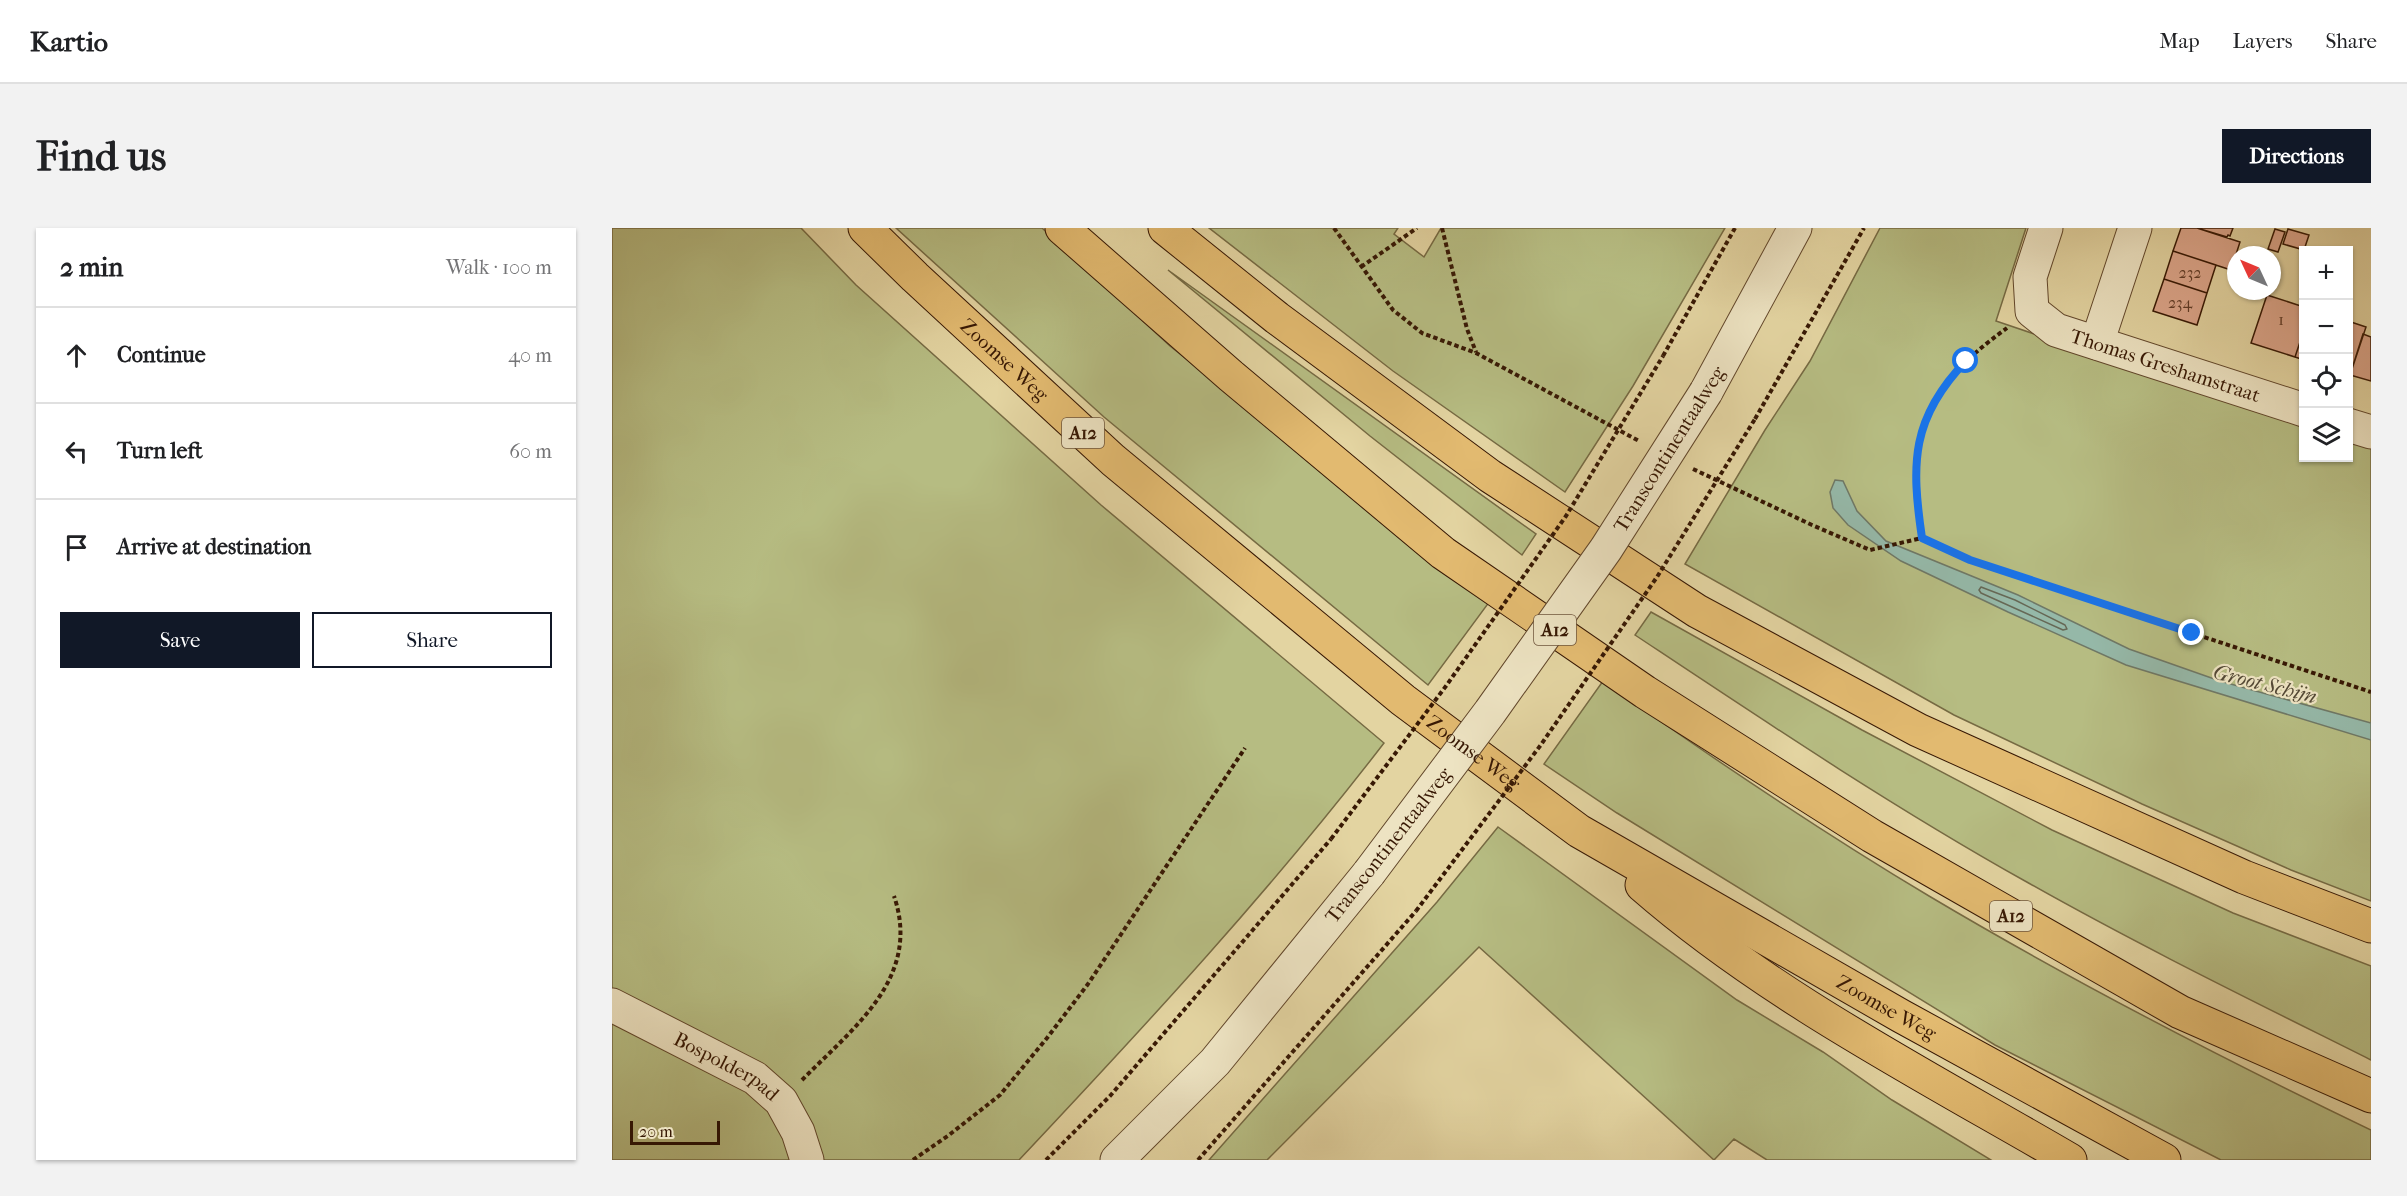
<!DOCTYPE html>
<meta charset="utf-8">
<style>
body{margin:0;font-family:"IM FELL French Canon",serif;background:#f2f2f2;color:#202124}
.controls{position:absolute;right:18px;top:18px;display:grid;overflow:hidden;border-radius:0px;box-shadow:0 2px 4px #0004}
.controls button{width:54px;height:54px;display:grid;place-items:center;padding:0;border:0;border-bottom:2px solid #e0e0e0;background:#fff;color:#202124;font:30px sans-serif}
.compass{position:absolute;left:1615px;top:18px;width:54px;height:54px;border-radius:50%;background:#fff;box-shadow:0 2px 4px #0004;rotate:314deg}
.scale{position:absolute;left:18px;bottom:15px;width:90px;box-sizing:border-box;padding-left:6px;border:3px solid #371804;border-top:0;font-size:16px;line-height:21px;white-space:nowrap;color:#371804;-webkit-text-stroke:4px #ede3c2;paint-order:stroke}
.stop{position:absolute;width:18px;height:18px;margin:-14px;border:4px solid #1a73e8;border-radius:50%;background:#fff}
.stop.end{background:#1a73e8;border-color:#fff;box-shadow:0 2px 6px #0008}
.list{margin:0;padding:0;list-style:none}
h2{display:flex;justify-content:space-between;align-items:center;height:78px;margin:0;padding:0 24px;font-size:26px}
h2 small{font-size:20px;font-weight:400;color:#757577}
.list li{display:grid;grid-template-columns:39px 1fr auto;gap:18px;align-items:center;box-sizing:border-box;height:96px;padding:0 24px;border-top:2px solid #e0e0e0}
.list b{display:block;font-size:22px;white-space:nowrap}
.list em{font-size:20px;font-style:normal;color:#757577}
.actions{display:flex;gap:12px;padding:18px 24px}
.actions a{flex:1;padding:14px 0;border:2px solid #111827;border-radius:0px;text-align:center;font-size:21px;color:#111827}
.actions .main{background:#111827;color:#fff}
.icon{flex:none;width:33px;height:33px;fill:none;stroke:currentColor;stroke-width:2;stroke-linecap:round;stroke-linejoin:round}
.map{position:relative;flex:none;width:1759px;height:932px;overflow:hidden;border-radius:0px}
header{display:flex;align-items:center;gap:36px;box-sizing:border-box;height:84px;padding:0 30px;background:#fff;border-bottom:2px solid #e0e0e0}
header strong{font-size:28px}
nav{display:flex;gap:33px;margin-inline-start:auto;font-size:21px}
.intro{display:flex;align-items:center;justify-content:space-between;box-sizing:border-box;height:144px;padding:0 36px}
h1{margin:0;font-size:42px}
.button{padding:15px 27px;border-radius:0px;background:#111827;color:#fff;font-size:21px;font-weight:700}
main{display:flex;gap:36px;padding:0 36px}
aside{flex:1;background:#fff;border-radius:0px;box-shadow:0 2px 4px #0004}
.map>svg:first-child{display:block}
</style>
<header>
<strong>Kartio</strong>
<nav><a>Map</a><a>Layers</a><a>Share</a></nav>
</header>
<div class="intro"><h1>Find us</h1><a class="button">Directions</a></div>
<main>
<aside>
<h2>2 min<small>Walk · 100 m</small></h2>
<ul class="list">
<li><svg class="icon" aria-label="ahead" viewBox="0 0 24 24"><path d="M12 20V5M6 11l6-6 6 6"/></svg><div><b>Continue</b></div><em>40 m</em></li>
<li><svg class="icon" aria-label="left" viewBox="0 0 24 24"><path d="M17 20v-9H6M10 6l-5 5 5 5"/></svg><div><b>Turn left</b></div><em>60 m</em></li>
<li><svg class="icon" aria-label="arrive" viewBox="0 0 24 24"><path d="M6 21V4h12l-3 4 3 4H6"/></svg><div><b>Arrive at destination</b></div></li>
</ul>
<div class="actions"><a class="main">Save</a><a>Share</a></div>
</aside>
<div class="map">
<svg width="1759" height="932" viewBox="0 0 1759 932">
<rect width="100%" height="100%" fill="#e3d4a1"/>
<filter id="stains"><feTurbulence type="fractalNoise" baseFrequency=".00333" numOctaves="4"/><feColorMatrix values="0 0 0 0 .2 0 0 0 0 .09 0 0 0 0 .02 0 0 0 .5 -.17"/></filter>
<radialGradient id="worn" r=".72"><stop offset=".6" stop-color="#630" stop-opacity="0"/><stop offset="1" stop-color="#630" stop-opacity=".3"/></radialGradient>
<path fill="#b6bc82" stroke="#766a43" stroke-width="1.5" d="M0 0H189L244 57 489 277 772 515C659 662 534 797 407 932H0Z
M284 0H430L558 118 878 373 816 457 492 189Z
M597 0H786L782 6 812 29 829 0H1113L1021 158 953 264 781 143Z
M1268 0H1414L1384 93 1691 197 1692 230H1736L1737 212 1759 220V673L1679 642 1530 576 1342 487 1073 336 1153 202 1198 133Z
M556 42 924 306 910 327 758 208Z
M1039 384 1250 502 1440 602 1621 685 1759 738V832C1643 774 1526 717 1413 653 1279 578 1151 492 1023 407Z
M991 453C1097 528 1205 601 1317 668 1460 753 1609 830 1759 902V932H1609L1383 817 1005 585 932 536Z
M886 599 1125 772 1211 824 1280 872 1379 932H1155L1122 911 1102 932 867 719 655 932H597L825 674Z"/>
<path fill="#95b8a8" stroke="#6f7866" stroke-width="1.5" d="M1223 252 1231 253 1245 283 1274 313 1406 367 1517 421 1608 453 1759 495V512L1514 437 1396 384 1289 333 1236 297 1221 280 1218 264Z"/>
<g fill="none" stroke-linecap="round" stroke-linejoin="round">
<path stroke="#666856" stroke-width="1.5" d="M1369 359 1403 372 1453 397 1455 401 1451 402 1369 365 1367 362Z"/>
</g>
<path fill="#dca58a" stroke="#371804" stroke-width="1.5" d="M1569 0H1585L1628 14 1619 42 1561 23Z
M1585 0H1621L1618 8 1616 7 1615 9Z
M1663 1 1673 4 1666 24 1656 21Z
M1676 1 1697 7 1692 22 1671 16Z
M1561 23 1604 37 1595 65 1552 51Z
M1552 51 1595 65 1585 97 1541 83Z
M1655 67 1692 79V102L1683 129 1639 115Z
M1736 93 1754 99 1738 147 1736 146Z
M1692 102V132L1683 129Z
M1751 106 1759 109V153L1738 147Z"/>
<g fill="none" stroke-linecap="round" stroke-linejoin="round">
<g stroke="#62472b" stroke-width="35">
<g id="minor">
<path id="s1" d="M1434 0 1418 49 1420 83 1444 102 1692 182"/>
<path d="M1485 115 1523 0"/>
<path d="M1094 164 1183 0"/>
<path d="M1736 197 1759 204"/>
<path id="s2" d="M0 777 143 850 169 873 186 904 195 932"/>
<path d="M505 932 603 834 757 645"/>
</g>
</g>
<g stroke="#371804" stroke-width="35">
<g id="highway">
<path id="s3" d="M253 0 303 49 501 232 791 472 967 603 1289 788 1552 932"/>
<path d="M450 0 619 148 831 325 1033 464 1260 608 1568 784 1759 868"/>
<path d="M553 0 665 90 878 248 1085 383 1306 502 1632 649 1759 698"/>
<path d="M1030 657C1156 767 1314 848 1458 932"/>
</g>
</g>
<path stroke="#371804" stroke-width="4" stroke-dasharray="4.5 3" stroke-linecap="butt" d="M722 0 781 82 810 105 864 125 1027 213
M830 0 855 101 864 124
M749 39 805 0
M1051 128 1123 0
M1143 191 1252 0
M1081 241 1200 297 1258 322 1310 310 1358 332 1759 464
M1310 310C1295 207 1309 162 1395 100
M190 852C241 800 310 750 282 668
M301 932 337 907 388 867 435 810 476 756 633 520
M434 932 498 868 719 611
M586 932 804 683"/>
<use href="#minor" stroke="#ede3c2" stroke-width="33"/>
<use href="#highway" stroke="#e2ba70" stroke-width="33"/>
<g stroke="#62472b" stroke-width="35" stroke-linecap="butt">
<path id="minor-bridge" d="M757 645 878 484 994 321 1094 164"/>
</g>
<path stroke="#371804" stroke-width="4" stroke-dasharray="4.5 3" stroke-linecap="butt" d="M719 611 834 458 954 288 1051 128
M804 683 928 518 1045 349 1143 191"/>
<use href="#minor-bridge" stroke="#ede3c2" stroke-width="33"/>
</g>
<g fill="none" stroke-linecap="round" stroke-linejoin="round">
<path stroke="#1a73e8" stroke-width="8" d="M1354 133C1299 190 1299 235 1310 310L1358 332 1580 405"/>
</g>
<g text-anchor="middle" stroke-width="4.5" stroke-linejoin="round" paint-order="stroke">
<g font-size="16" fill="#603b26">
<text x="1578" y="50">232</text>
<text x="1568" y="80">234</text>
<text x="1669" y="97">1</text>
</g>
<g fill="#ede3c2" stroke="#6e553d" stroke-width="1.5">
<rect x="450" y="190" width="42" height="30" rx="4.5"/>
<rect x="922" y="387" width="42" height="30" rx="4.5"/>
<rect x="1378" y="673" width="42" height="30" rx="4.5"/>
</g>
<g font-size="18" font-weight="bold" fill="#371804">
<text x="471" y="211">A12</text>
<text x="943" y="408">A12</text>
<text x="1399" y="694">A12</text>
</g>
<g font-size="20" fill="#371804" stroke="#ede3c2">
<text dy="7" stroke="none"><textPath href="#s3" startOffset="192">Zoomse Weg</textPath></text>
<text dy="7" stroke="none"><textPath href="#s1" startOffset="231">Thomas Greshamstraat</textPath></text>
<text transform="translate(1057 221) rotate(-58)" y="7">Transcontinentaalweg</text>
<text dy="7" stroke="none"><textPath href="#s3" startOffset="804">Zoomse Weg</textPath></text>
<text transform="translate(776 617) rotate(-52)" y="7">Transcontinentaalweg</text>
<text dy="7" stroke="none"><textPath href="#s3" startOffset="1290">Zoomse Weg</textPath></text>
<text dy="7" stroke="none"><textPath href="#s2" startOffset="130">Bospolderpad</textPath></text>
</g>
<g font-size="21" font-style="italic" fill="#534835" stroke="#ede3c2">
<text transform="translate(1653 456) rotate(14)" y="7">Groot Schijn</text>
</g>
</g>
<rect width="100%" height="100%" filter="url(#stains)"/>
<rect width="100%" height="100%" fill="url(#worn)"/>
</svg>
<div class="controls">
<button>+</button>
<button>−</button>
<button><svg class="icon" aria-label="locate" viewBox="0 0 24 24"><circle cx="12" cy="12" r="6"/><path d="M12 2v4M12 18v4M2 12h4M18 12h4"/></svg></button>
<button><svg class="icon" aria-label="layers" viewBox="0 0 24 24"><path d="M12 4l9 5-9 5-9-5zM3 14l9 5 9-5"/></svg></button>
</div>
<svg class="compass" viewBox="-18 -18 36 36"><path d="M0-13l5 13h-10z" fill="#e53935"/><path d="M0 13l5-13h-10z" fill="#757577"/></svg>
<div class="scale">20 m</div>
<div class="stop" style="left:1354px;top:133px"></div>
<div class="stop end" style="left:1580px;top:405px"></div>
</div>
</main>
